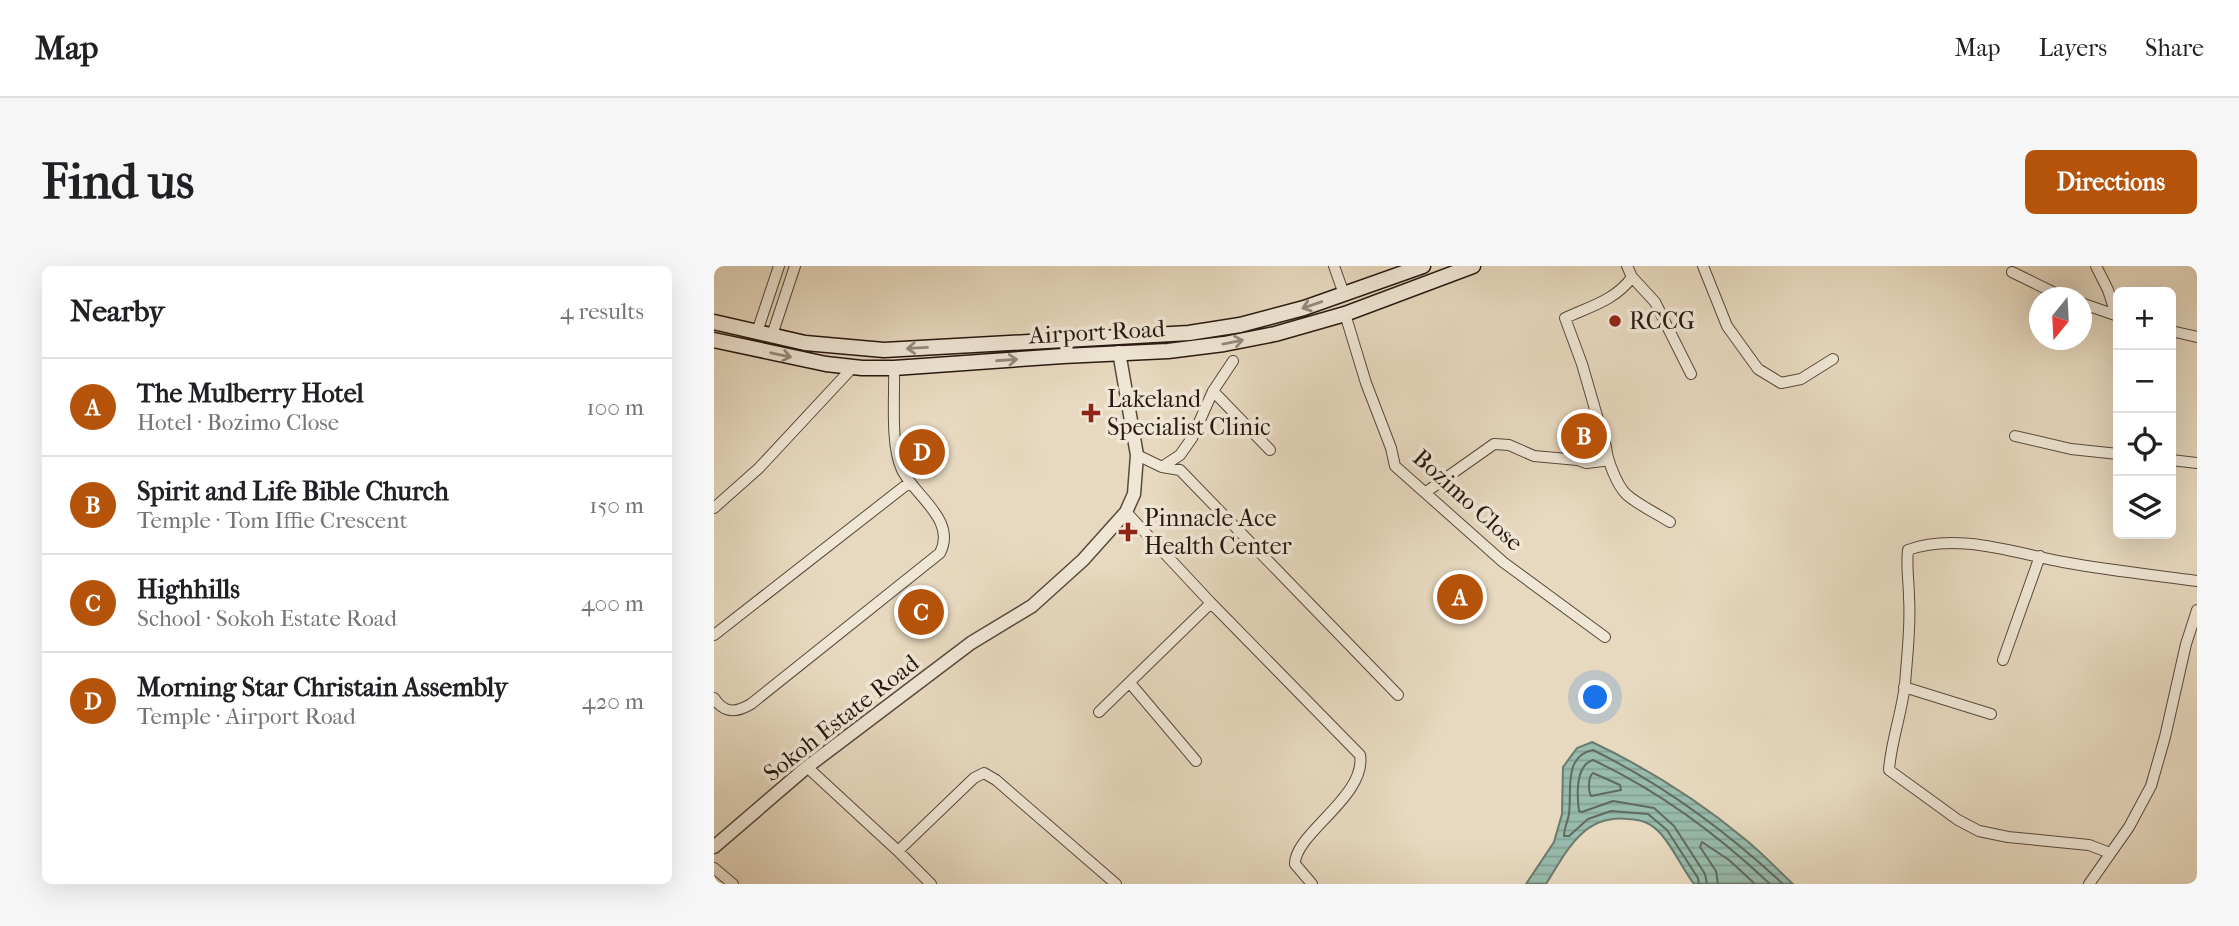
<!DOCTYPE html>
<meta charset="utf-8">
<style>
body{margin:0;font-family:"IM FELL French Canon",serif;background:#f6f6f6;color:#202124}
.controls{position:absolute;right:21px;top:21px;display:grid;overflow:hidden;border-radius:10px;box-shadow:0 7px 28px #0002}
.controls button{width:63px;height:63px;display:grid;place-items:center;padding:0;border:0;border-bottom:2px solid #e0e0e0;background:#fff;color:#202124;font:35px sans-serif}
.compass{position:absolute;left:1315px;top:21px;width:63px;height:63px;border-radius:50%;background:#fff;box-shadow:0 7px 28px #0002;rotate:198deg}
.you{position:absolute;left:882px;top:432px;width:24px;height:24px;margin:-18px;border:5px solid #fff;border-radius:50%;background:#1a73e8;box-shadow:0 0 0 10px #1a73e833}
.badge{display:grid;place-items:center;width:46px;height:46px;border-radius:50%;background:#b45309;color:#fff;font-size:23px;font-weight:700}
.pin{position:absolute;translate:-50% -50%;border:4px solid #fff;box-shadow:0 2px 7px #0006}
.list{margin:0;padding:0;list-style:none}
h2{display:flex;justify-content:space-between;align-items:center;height:91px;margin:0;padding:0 28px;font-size:30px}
h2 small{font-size:23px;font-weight:400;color:#757577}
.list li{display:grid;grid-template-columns:46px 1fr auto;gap:21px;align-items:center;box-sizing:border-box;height:98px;padding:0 28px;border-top:2px solid #e0e0e0}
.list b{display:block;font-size:26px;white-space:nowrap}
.list p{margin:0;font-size:23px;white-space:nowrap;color:#757577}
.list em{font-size:23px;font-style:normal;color:#757577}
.icon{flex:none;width:38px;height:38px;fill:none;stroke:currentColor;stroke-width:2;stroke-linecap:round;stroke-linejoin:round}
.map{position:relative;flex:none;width:1483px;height:618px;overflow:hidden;border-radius:10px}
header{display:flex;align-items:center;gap:42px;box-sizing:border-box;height:98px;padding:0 35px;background:#fff;border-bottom:2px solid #e0e0e0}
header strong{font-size:33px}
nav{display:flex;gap:38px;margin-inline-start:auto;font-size:24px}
.intro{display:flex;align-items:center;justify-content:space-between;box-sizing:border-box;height:168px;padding:0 42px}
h1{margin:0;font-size:49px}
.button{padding:18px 32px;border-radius:10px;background:#b45309;color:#fff;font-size:24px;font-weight:700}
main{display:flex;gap:42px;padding:0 42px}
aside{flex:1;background:#fff;border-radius:10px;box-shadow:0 7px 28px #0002}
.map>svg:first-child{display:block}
</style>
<header>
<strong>Map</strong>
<nav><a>Map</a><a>Layers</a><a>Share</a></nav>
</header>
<div class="intro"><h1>Find us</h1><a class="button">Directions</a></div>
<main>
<aside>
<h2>Nearby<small>4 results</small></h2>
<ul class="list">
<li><span class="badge">A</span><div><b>The Mulberry Hotel</b><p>Hotel · Bozimo Close</p></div><em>100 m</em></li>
<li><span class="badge">B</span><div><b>Spirit and Life Bible Church</b><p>Temple · Tom Iffie Crescent</p></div><em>150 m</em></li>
<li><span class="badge">C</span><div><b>Highhills</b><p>School · Sokoh Estate Road</p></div><em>400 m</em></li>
<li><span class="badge">D</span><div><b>Morning Star Christain Assembly</b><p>Temple · Airport Road</p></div><em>420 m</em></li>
</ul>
</aside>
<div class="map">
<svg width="1483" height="618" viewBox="0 0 1483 618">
<defs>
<pattern id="water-rules" width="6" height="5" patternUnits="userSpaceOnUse" patternTransform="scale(1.75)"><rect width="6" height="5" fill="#98bbac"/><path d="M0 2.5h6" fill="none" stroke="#83a093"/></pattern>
</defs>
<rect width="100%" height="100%" fill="#e7d9bf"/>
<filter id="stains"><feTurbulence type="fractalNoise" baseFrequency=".00286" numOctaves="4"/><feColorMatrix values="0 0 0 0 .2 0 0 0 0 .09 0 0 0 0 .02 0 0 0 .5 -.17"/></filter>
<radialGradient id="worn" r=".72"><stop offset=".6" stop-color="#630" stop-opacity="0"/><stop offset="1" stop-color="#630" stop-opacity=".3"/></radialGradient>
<path fill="url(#water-rules)" stroke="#6b7a6e" stroke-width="2" d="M878 476C933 502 984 534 1032 574 1048 587 1063 603 1079 618H980C968 602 960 583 947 568 937 557 929 554 914 553 869 548 853 585 832 618H812L840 576 848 548 849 501 863 482Z"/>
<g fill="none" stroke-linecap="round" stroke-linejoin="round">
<path stroke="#606a5e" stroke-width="2" d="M879 507 906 519 907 524 877 530C874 525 874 511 879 507Z
M985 618 984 612 953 564 934 548 897 545 874 553 855 570H850C850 562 854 555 855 548 858 525 849 490 879 484 950 519 1011 564 1069 618
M993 618 991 608 960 560 940 542 899 535 868 546 865 545C863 530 861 499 879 494 945 525 1003 568 1056 618
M1004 618 1002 605 986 581 988 576 1015 594 1041 618"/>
<g stroke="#58493c" stroke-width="12">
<path id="minor" d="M620 0 630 28
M913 0 918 11C902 34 875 41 851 52L868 98 892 181C893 194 903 219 912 228 924 239 942 247 956 256
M989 0 1013 60 1044 103 1067 117 1087 113 1119 93
M1382 0 1394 24 1402 49
M1298 6 1351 32
M918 11 941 36 977 108
M1367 37 1404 50
M631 48 652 117 677 182 681 200 789 296 891 371
M1457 65 1483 71
M43 66 65 0
M58 69 81 0
M499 125 556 184
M1301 170 1357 183 1404 188
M423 189 448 201 466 204 684 429
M1457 194 1483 197
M448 201 466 189 478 172 499 125 519 95
M712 226 780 178 795 179 820 190 864 194 872 197 889 195 893 192
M0 242 45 202 139 101
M412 246 497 337 646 489C653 530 580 568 581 598L598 618
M0 369 196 216
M1289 394 1326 290
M416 417 482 495
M1190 421 1277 448
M0 432C10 448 22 447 37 438L226 287C243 254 201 230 188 204 176 178 181 131 180 102
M385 446 497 337
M93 501 184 585 217 618
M184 585 260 512 270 507 282 514 402 618
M1396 587 1375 579 1294 571 1265 565 1244 554 1175 504C1177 475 1188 447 1191 418 1193 390 1197 360 1195 332 1195 315 1192 301 1194 284 1242 266 1301 287 1349 296 1393 304 1438 309 1483 315
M0 602 19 618
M1375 618 1415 561 1437 520 1451 471 1472 378 1483 344"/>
</g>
<g stroke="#58493c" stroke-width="15">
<path id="tertiary" d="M0 581 93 501 257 377 318 340 369 294 412 246 420 228 423 189 405 86"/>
</g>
<g stroke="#281911" stroke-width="17">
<path id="secondary" d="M0 56 91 77 170 84 475 67 526 59 590 42 709 0
M0 74 112 98 148 102H180L349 90 454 85 510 78 561 68 631 48 759 0"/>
</g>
<use href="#minor" stroke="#efe6d5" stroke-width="10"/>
<use href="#tertiary" stroke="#efe6d5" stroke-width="12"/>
<use href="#secondary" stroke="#efe6d5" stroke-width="14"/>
</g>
<defs><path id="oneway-shaft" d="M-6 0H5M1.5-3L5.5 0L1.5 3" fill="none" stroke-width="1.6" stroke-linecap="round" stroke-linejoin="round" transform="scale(1.75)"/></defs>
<g stroke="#958a7d">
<use href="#oneway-shaft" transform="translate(598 39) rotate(161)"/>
<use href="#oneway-shaft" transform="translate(519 76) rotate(-11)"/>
<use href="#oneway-shaft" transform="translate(203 82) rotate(177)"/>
<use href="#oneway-shaft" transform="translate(67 89) rotate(12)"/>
<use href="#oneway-shaft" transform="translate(293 94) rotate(-4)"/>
</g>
<g fill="#8f2418" stroke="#efe6d5" stroke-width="2.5">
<circle cx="901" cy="55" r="7"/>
<path d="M373.5 136.5h7v7h7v7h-7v7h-7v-7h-7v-7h7z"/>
<path d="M410.5 255.5h7v7h7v7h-7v7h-7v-7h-7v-7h7z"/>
</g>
<g text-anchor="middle" stroke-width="7" stroke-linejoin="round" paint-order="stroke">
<g font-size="24" fill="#281911" stroke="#efe6d5" text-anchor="start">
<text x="915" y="63">RCCG</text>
<text x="393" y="141">Lakeland<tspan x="393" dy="28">Specialist Clinic</tspan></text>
<text x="430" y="260">Pinnacle Ace<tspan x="430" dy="28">Health Center</tspan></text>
</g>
<g font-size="24" fill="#281911" stroke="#efe6d5">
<text transform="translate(383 66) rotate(-3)" y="8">Airport Road</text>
<text transform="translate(754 234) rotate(42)" y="8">Bozimo Close</text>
<text transform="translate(127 452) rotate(-38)" y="8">Sokoh Estate Road</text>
</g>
</g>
<rect width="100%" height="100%" filter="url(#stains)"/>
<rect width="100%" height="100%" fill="url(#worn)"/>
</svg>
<div class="controls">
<button>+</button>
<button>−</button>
<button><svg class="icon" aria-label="locate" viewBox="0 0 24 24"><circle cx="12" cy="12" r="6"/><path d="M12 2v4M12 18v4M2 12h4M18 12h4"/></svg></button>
<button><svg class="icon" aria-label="layers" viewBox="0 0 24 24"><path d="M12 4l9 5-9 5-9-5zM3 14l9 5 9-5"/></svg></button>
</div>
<svg class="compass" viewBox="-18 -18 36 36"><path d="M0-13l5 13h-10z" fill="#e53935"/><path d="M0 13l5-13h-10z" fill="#757577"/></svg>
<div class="you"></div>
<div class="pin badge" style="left:746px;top:331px">A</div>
<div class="pin badge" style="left:870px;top:170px">B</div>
<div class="pin badge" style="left:207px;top:346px">C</div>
<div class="pin badge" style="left:208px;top:186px">D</div>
</div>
</main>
